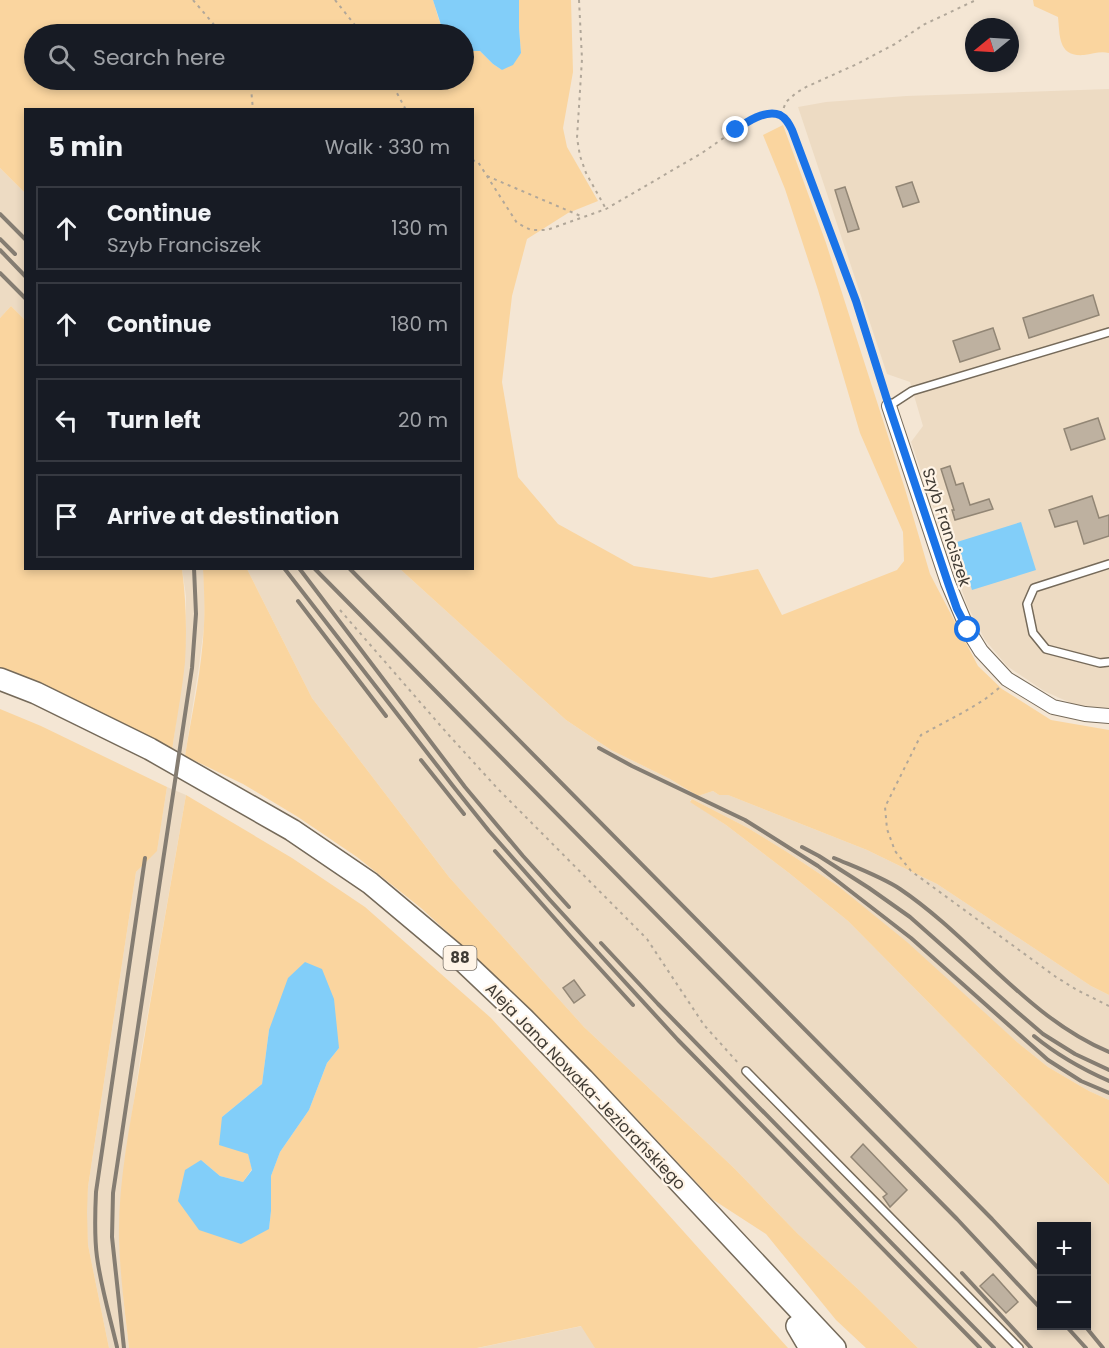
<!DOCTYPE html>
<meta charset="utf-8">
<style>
body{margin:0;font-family:Poppins,sans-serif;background:#242831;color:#f1f3f6}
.controls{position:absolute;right:18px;bottom:18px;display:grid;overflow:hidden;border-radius:0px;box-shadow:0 3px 9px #0003}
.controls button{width:54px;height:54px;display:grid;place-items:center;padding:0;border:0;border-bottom:2px solid #363941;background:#171b24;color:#f1f3f6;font:30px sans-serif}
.compass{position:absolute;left:965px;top:18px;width:54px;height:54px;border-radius:50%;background:#171b24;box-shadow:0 3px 9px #0003;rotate:252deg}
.stop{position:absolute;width:18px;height:18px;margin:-14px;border:4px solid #1a73e8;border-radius:50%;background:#fff}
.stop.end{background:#1a73e8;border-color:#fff;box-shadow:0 2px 6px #0008}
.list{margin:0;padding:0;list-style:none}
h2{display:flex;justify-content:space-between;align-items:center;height:78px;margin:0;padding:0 24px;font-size:26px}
h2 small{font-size:20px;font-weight:400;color:#9ea1a6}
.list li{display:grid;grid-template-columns:39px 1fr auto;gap:18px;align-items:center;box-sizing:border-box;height:84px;margin:0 12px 12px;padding:0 12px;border:2px solid #363941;border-radius:0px}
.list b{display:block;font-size:22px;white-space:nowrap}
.list p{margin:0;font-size:20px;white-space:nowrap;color:#9ea1a6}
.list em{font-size:20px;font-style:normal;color:#9ea1a6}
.icon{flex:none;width:33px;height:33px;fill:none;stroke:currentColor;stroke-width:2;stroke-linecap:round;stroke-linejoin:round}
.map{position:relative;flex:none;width:1109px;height:1348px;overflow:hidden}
.search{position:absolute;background:#171b24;box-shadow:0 3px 9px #0003;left:24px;top:24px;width:450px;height:66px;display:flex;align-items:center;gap:15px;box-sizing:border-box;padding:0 21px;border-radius:33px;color:#9ea1a6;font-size:22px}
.panel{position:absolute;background:#171b24;box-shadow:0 3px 9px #0003;left:24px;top:108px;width:450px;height:462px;border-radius:0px}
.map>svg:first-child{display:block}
</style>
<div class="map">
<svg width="1109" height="1348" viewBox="0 0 1109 1348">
<rect width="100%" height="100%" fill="#f4e6d4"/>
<path fill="#eddbc3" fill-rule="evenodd" d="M1109 89V710L1082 708 1044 691 1007 666 985 640 967 605 911 442 923 426 910 382 887 374 798 107 826 102 906 96Z
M0 168 25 193V320L11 306 0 318Z
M182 569H203L205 595 204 627 199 666 185 756 172 751 184 663 186 628V596Z
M247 569H400L566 720 611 750 670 779 698 796 713 791 719 795H728L867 850 937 884 1091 986 1109 995V1100L1089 1091 1048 1067 1017 1042 838 886 787 852 748 828 692 799 690 801 726 825 789 873 848 921 1109 1185V1348H918L859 1290 798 1234 734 1168 584 1027 449 877 312 698ZM1042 1226H1086V1326H1042Z
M167 787 186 795 141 1053 126 1154 121 1198 119 1239 124 1305 129 1348H109L88 1245 86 1212 88 1187 136 872 157 850Z
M582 1326 748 1348H478Z"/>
<path fill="#fad59f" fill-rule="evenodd" d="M0 0H433C437 12 439 26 448 34H34V80H464V53L467 55 473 51H480L493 64 502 70 521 53 519 28V0H571L573 72 563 128 567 147 598 201 568 213 527 239 512 296 502 382 518 477 558 524 634 566 711 578 758 569 782 615 897 570 904 561 903 532 860 433 818 290 785 189 763 135 783 125 826 243 905 489 930 574 978 666 1002 689 1051 720 1109 730V995L1091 986 937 884 867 850 728 795H719L713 791 698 796 670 779 611 750 566 720 400 569 472 568V110H26L25 193 0 168Z
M1033 0H1109V53C1100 51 1093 54 1084 55 1058 57 1060 36 1058 17L1034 6Z
M11 306 25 320 26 568 182 569C186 600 187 631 185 662 182 692 176 722 172 751L71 697 0 670V318Z
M203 569H247L312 698 449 877 584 1027 734 1168 798 1234 859 1290 918 1348H866L836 1320 766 1234 712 1199 623 1104 512 991 421 908 357 857 298 817 243 784 185 756C192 713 202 669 204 625 205 606 204 587 203 569Z
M0 709 41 726 167 787 157 851 136 872 88 1187 87 1212 88 1245 109 1348H0Z
M186 795 292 858 365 907 491 1018 572 1107 788 1348H595L581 1326 477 1348H129C125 1312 120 1276 119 1239 118 1185 129 1130 138 1077 153 983 170 889 186 795ZM269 1030 339 1048 327 1063 309 1110 280 1152 271 1176V1211L269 1229 201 1160 220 1176 243 1182 252 1169 248 1154 222 1117 262 1084Z
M692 799 748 828 787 852 838 886 907 942 1017 1042 1048 1067 1089 1091 1109 1100V1185L848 921 789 873 726 825 690 802Z"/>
<path fill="#82cef9" d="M433 0H519V28L521 53 513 65 502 70 493 64 480 51H473L467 55 464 53V34H446L441 25Z
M1021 522 1036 570 972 590 957 542Z
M305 962 322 969 334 999 339 1048 327 1063 309 1110 280 1152 271 1176V1211L269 1229 241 1244 199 1230 178 1201 185 1170 201 1160 220 1176 243 1182 252 1170 248 1154 219 1145 222 1117 262 1084 269 1030 288 978Z"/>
<path fill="#beb1a0" stroke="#928675" stroke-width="1.5" d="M912 182 919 202 903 207 896 187Z
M845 187 859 229 848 232 835 190Z
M1093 295 1099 315 1029 338 1023 318Z
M993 328 1000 349 960 362 953 341Z
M1098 418 1105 439 1071 450 1064 429Z
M950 466 956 485 963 483 970 505 989 499 993 509 955 520 952 510H954L941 469Z
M1092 496 1099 518 1109 515V536L1084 544 1077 521 1055 527 1049 510Z
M574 980 585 995 574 1003 563 988Z
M863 1144 907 1190 890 1207 883 1197 887 1194 851 1157Z
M993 1274 1018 1302 1006 1313 980 1286Z"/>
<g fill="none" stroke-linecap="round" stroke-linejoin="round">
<g stroke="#756a5a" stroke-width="10">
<path id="service" d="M889 406 912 391 1109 332
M1109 564 1034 588 1027 604 1033 633 1046 649 1100 663 1109 662
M746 1071 1019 1348"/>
</g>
<g stroke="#756a5a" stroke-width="16">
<path id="minor" d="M889 406 948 583 968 630 981 651 1007 679 1053 707 1085 714 1109 716"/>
</g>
<g stroke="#756a5a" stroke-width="24">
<path id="primary" d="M0 679 36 693 150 749 292 830 370 883 463 961 523 1018 583 1079 835 1348
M797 1326 810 1348"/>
</g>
<path stroke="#b1a799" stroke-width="2" stroke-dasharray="3 4.5" stroke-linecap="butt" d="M193 0 222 34
M335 0 362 34
M579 0 582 59 577 138 580 156 586 173 606 209
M248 80 251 88 253 110
M390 80 406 110
M781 115 786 102 796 93 806 87 857 64 895 44 923 25 976 0
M472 160 478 162 517 223 531 230H547L606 209 702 153 748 121 761 116 773 114 781 115 787 120 792 130 856 301 885 394
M487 176 583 217
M340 610 446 732 498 789 647 939 704 1025 739 1064
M999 688 984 700 962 713 921 735 885 807 887 829 895 851 911 871 1056 977 1077 990 1109 1006"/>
<use href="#service" stroke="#fff" stroke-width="7"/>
<use href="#minor" stroke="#fff" stroke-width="14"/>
<use href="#primary" stroke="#fff" stroke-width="21"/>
<path stroke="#857d72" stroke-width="4" d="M0 214 26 240
M0 239 15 254
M0 250 26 277
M0 273 26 299
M284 568 453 786 489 831 549 899 678 1040 980 1348
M299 568 465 787 523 856 569 907
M314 568 957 1219 1042 1310
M349 568 992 1219 1042 1272
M298 601 386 716
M599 748 632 766 745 820 818 866 911 938 1048 1060 1081 1081 1109 1093
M421 760 464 814
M802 847 819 856 869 888 910 917 1015 1010 1043 1034 1075 1054 1109 1070
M495 851 572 938 633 1005
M834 858C855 867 882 877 900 889 974 939 1026 1017 1109 1052
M601 943 658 1004 994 1348
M1034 1036C1057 1055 1082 1069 1109 1081
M962 1273 1031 1348
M1066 1326 1086 1348
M1085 1326 1103 1348
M117 1347C110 1317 101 1287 97 1257 94 1235 95 1213 96 1192L145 858
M124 1348 112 1237 113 1193 192 668 196 614 194 568"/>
</g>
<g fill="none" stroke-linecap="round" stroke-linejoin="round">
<path stroke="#1a73e8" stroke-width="8" d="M736 130C746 122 766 109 780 115 786 118 789 124 792 130L856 301 889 406 948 583 957 609 968 630"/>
</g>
<g text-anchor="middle" stroke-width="4.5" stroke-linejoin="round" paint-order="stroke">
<rect fill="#fff4e6" stroke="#797269" stroke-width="1.5" x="443.5" y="946" width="33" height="24" rx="4.5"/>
<g font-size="15" font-weight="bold" fill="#403b34">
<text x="460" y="963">88</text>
</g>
<g font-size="16" fill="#403b34" stroke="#fff4e6">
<text transform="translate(947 527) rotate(72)" y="6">Szyb Franciszek</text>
<text transform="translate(586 1086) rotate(46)" y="6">Aleja Jana Nowaka-Jeziorańskiego</text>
</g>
</g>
</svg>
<div class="controls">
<button>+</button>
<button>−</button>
</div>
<svg class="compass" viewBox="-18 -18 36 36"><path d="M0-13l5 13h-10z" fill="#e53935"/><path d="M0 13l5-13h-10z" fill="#9ea1a6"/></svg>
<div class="stop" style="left:968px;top:630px"></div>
<div class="stop end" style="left:736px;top:130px"></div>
<div class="search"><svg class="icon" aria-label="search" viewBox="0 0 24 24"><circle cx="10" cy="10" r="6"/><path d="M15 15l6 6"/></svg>Search here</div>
<section class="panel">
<h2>5 min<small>Walk · 330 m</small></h2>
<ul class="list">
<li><svg class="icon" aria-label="ahead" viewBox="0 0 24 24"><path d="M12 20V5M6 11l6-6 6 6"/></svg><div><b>Continue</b><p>Szyb Franciszek</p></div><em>130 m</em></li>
<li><svg class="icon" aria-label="ahead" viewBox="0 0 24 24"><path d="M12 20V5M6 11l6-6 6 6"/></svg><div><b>Continue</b></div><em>180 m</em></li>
<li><svg class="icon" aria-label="left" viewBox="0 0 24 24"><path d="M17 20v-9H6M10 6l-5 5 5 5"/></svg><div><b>Turn left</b></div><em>20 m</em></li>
<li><svg class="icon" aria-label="arrive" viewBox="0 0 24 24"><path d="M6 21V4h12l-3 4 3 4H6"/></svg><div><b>Arrive at destination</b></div></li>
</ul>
</section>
</div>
